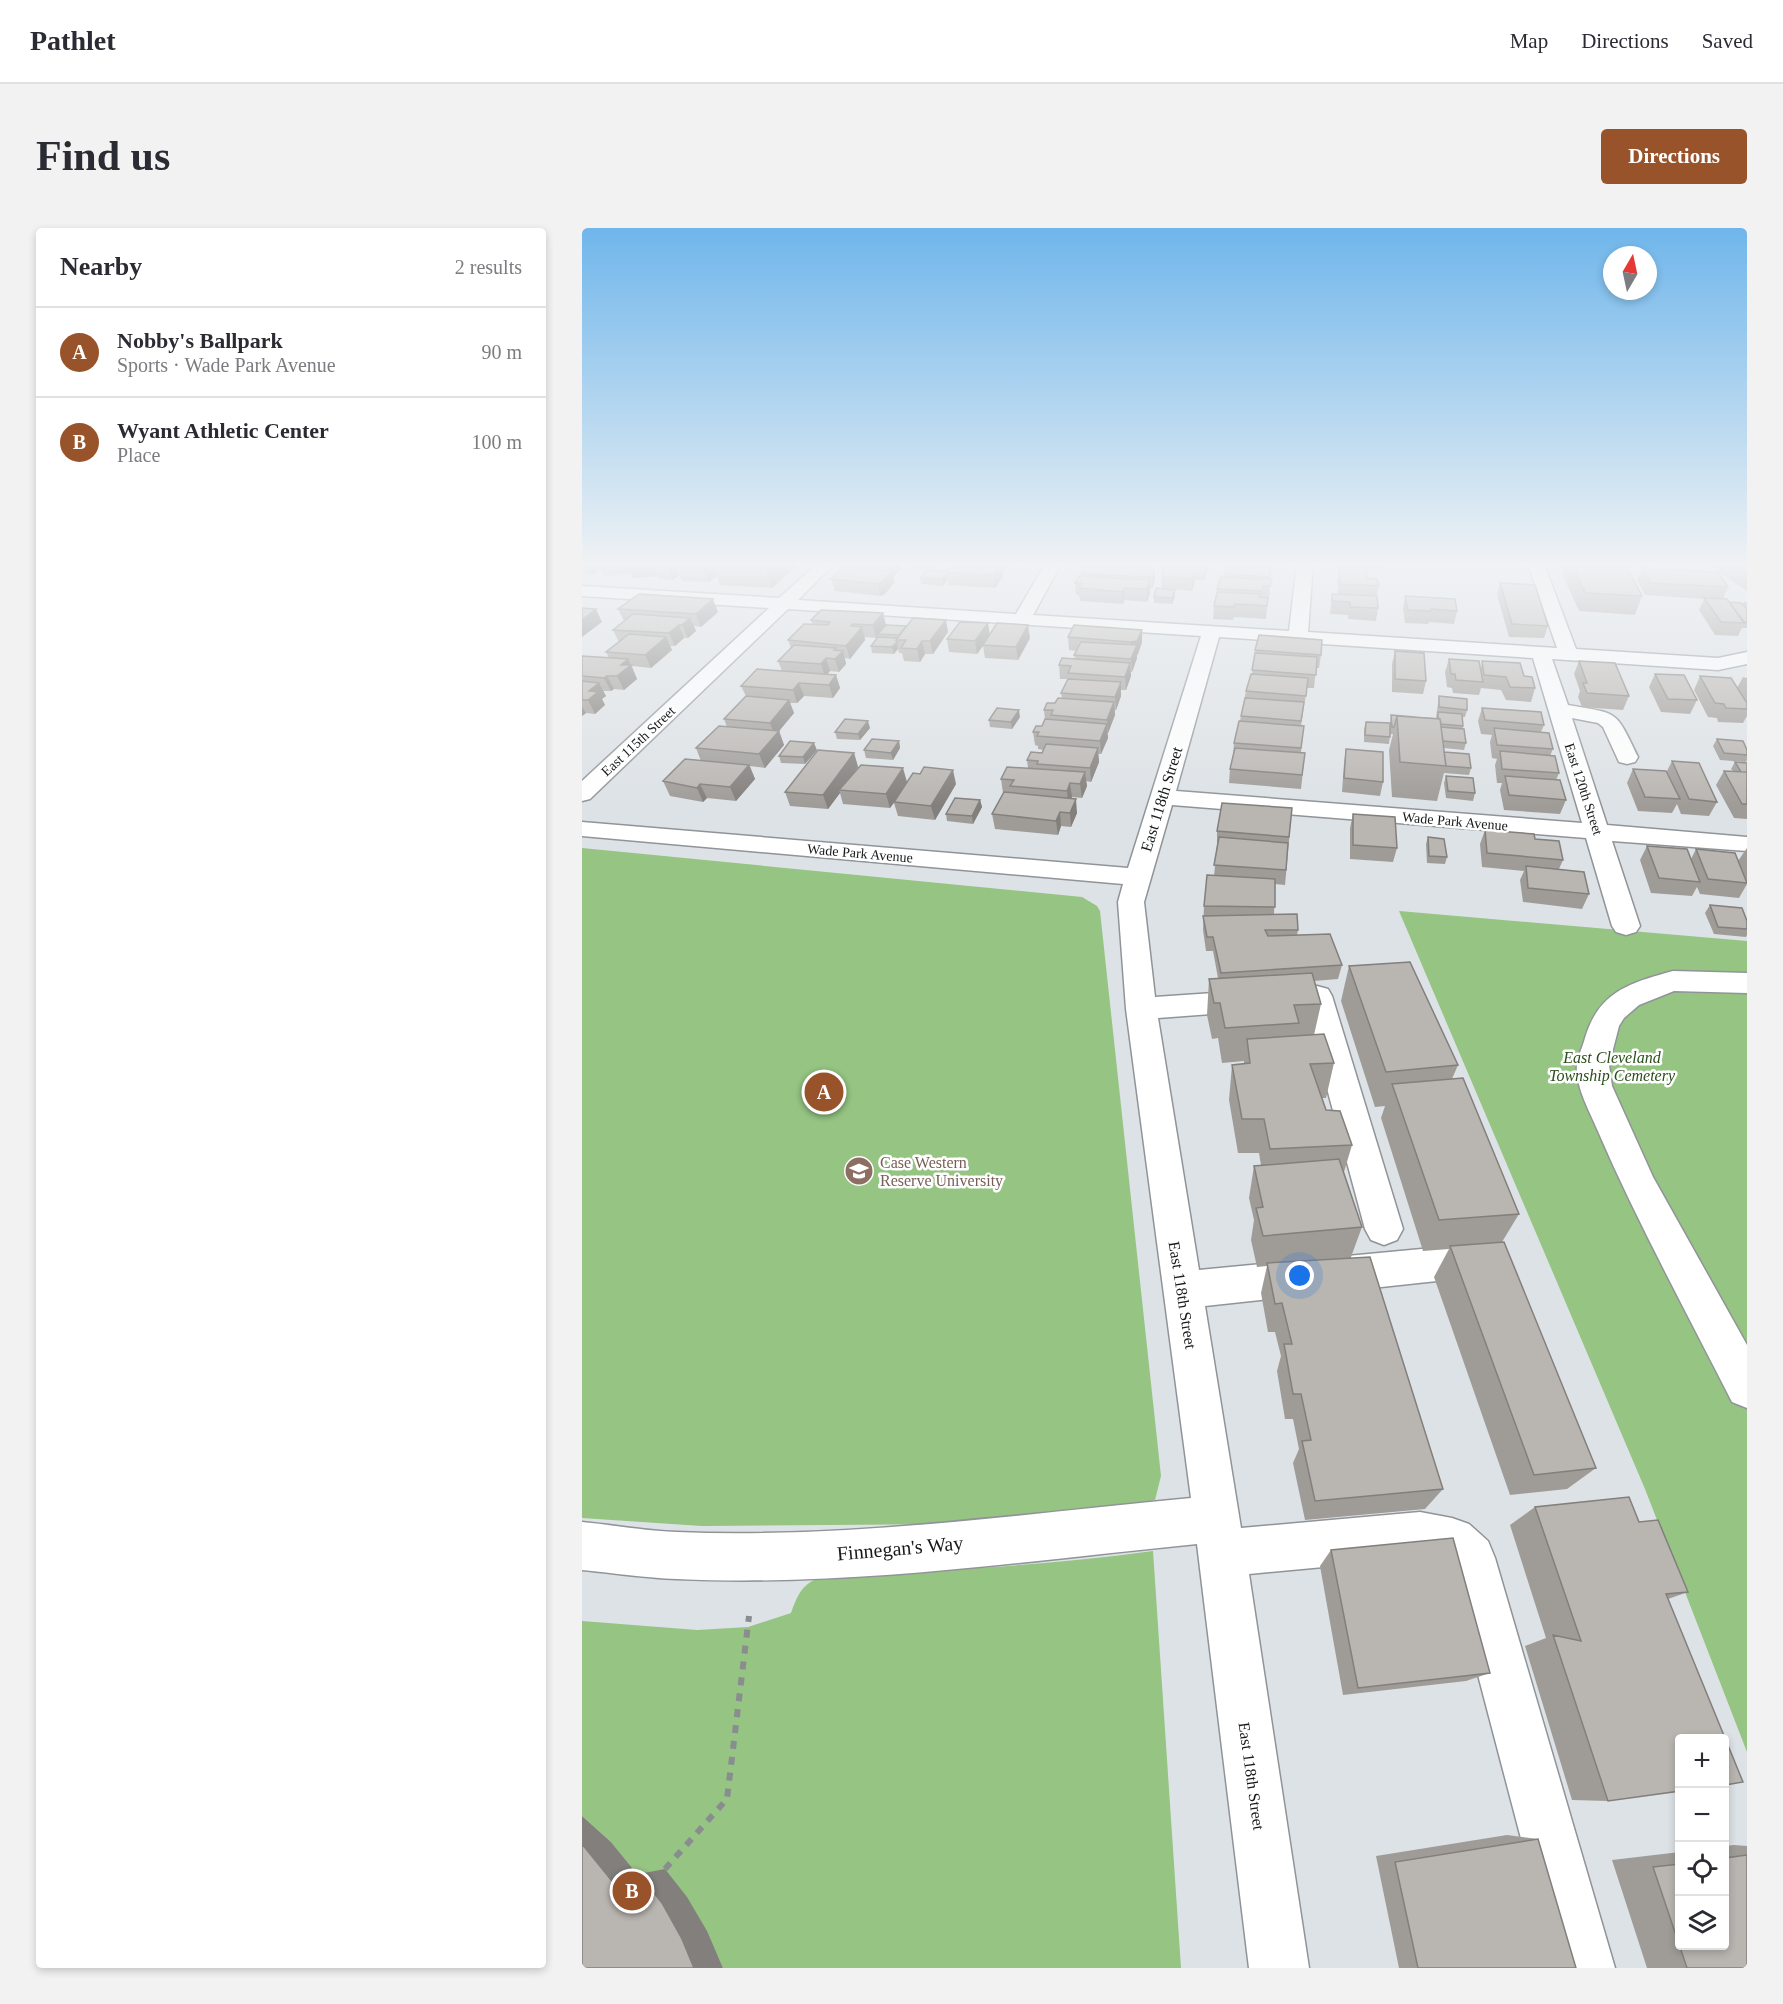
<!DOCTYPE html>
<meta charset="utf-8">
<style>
body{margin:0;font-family:"Times New Roman",serif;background:#f2f2f3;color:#2b2b33}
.controls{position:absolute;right:18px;bottom:18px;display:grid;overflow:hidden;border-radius:6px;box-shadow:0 3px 9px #0003}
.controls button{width:54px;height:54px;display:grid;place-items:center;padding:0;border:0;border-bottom:2px solid #e1e1e2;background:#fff;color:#2b2b33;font:30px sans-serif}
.compass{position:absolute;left:1021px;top:18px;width:54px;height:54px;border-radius:50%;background:#fff;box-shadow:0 3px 9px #0003;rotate:9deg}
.you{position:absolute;left:718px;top:1048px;width:21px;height:21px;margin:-15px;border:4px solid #fff;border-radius:50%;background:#1a73e8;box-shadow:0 0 0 9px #1a73e833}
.badge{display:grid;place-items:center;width:39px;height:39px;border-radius:50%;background:#99532b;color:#fff;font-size:20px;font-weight:700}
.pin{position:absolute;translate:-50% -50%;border:3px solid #fff;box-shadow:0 2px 6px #0006}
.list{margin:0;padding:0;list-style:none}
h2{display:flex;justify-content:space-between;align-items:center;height:78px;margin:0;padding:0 24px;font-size:26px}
h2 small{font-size:20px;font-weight:400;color:#7c7c81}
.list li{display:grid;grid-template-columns:39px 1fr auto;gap:18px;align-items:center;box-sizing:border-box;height:90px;padding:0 24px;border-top:2px solid #e1e1e2}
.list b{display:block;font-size:22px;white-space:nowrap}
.list p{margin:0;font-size:20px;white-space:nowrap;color:#7c7c81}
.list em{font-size:20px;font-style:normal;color:#7c7c81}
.icon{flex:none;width:33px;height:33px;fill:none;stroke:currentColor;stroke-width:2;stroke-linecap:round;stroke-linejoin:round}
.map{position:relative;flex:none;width:1165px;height:1740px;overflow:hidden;border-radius:6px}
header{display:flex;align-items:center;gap:36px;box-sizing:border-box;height:84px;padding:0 30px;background:#fff;border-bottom:2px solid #e1e1e2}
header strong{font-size:28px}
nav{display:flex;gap:33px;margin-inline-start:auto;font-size:21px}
.intro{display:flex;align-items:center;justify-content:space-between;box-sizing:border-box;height:144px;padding:0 36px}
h1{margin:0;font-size:42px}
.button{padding:15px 27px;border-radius:6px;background:#99532b;color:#fff;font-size:21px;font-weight:700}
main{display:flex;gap:36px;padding:0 36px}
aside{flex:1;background:#fff;border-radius:6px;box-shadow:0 3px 9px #0003}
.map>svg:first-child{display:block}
</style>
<header>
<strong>Pathlet</strong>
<nav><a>Map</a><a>Directions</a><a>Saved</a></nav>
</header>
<div class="intro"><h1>Find us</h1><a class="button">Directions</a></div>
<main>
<aside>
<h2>Nearby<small>2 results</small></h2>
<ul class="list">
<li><span class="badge">A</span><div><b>Nobby's Ballpark</b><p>Sports · Wade Park Avenue</p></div><em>90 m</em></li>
<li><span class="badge">B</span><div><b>Wyant Athletic Center</b><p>Place</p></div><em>100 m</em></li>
</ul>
</aside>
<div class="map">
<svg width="1165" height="1740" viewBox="0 0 1165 1740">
<rect width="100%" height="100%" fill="#dde2e6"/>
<path fill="#95c483" d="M0 620 500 669 515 678 518 683 579 1248 573 1272 548 1277 376 1296 120 1298 0 1290Z
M817 683 1165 713V1524L1063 1261Z
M571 1323 599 1740H141C125 1704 108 1672 83 1642L65 1658 29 1614 0 1588V1393L115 1402 166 1399 209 1385C218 1360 223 1353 250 1346 359 1343 462 1338 571 1323Z"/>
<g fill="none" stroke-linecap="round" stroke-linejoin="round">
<g stroke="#909498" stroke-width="3">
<path id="minor" d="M235 336H252L216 372 434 386 463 336H479L451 387 707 403 715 336H731L726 404 975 420 946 336H962L994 421 1136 430 1165 424V436L1136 442 970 431 986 477C1037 486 1033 481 1056 529L1053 534 1045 536 1037 534 1021 499 1016 495 990 490 1025 597 1165 609V623L1030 613 1058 698 1054 704 1044 707 1034 704 1030 698 1004 610 590 577 562 674 573 769 735 758 746 761 750 768 821 1001 815 1012 802 1017 789 1012 783 1001 723 779 576 790 617 1042 882 1017 903 1019 917 1024 922 1036 917 1048C897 1055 876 1052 855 1053L623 1078 659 1300 838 1284 870 1290 887 1296 906 1313 913 1330 1033 1740H973L869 1344 859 1334 838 1330 667 1346 727 1740H667L615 1316C443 1333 268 1359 95 1351 63 1350 32 1345 0 1342V1294C32 1297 63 1303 95 1304 266 1311 439 1286 609 1270L544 781 536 674 541 656 0 608V594L546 640 619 408 206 381 8 571 0 573V553L187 380 0 368V358L197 370ZM637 409 951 430 1000 595 594 563Z
M1091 743 1165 745V765L1092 763 1057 777 1042 790 1037 798 1027 837 1030 858 1071 949 1165 1117V1180L1150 1174C1104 1083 1055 994 1015 901 1007 882 993 858 995 836 996 828 1001 818 1003 810 1017 763 1048 755 1091 743Z"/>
</g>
<path stroke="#898d90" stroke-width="6" stroke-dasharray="8 8" stroke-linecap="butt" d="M83 1641 145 1571 167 1388"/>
<use href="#minor" fill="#fff" fill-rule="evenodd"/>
</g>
<path fill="#9f9c98" d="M0 336H216L190 360 138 357 135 348 127 354 100 353 97 347 91 352 77 351 76 348 51 350 49 345 47 346 22 348 19 341 10 347 0 345Z
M268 336H320L318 338 319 341 311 349 312 355 303 366 298 368 253 363 249 351 268 340 267 337Z
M330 336H356L351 342 366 343 372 336H426L420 344 421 348 413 360 367 357 366 351 361 358 339 356 338 350 345 342 331 341Z
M585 336 626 341 622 352H613L610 363 580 360 579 340Z
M644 336H691L689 348H688V364L687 371H686L684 391 652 389 651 392 631 391 632 378 635 361 642 349Z
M759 336H804L802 342 784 341 785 350 797 358 795 368 796 380 794 393 766 391V387L748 386 750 366H756L755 353 757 341H759Z
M983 336H1043L1060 368 1053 387 997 383 980 346 983 337Z
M1132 336H1165V363L1130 339Z
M554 339 573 340V352L570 361H568V364L565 374 542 372 541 376 498 373 497 367H494L493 355 500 348 499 346Z
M1060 340 1146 359 1141 371 1147 374 1161 376 1162 374H1165V400H1160L1156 408 1133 407 1117 382 1122 371 1063 367 1055 352Z
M918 355 966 398 962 410 927 409 915 367Z
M593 368 590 376 572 375V369Z
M823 368 875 383 872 396 847 394 846 396 823 395 821 381Z
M36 381 136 384 119 399 112 398 114 403 106 410H102L93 418H88L90 422 69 440 50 438 55 451 42 462 32 461 29 463H21L24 468 20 471 23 477 13 486 4 485 0 488V428L27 430 24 424 37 414 31 402 42 393Z
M301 385 304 397 366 404 351 426H343L338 434 322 433 320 425H317L316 421 312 426 290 425 289 418 297 409V407L294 410 283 409V412L268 431 263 430 264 436 257 444 248 443 245 446 254 447 258 460 251 470 222 468 215 475H208L212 485 197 503 202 517 183 540 168 538 173 551 154 573 125 570 121 574 88 568 81 553 119 533 114 520 145 499 142 491 164 468 159 458 200 443 196 433 209 420 206 412 230 396 229 392Z
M406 395 407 407 448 410 436 432 403 430 401 418 395 426 367 424 365 411Z
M486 409 560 414 556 426 555 427V430L550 444H549V448L544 462H539V468L534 482H533V487L526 505H525L526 510 519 526H516L517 534 509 554 504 553 505 558 500 570 490 569 489 571 495 585 489 599 479 598 476 607 413 601 410 586 421 565 419 551 446 540 445 532 460 525 462 522 456 521V518L453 517 451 504 460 498 463 492 462 482 473 475 480 470 479 465 486 451H478L477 437 493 431 492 427 495 423 487 422Z
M673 422 739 427 737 440H734L732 460H725L719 498H722L719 524 723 525 719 561 647 555 648 541 651 526 652 515 658 493 664 463 670 446Z
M813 423 844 453 841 466 810 464V436Z
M867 431 899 439 900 433 942 448 953 460 949 474 924 472 919 462 899 460 897 467 871 465 870 460 865 459 863 444Z
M997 433 1047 468 1041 482 1000 479 996 469 998 463 992 446Z
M1073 446 1115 472 1108 486 1079 484 1067 459Z
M1118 448 1155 460 1161 449 1165 450V488L1161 495 1136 494 1135 490 1126 489 1112 462Z
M857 468 885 482 883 489H880L881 498V501L884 515 882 522 862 520V524L889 540 887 547 862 545 855 573 810 569 807 522 811 506H808L807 516 782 514V501L784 494 808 495 809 487 854 490Z
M900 480 962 497 959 504 971 521 968 528 977 545 974 552 984 572 978 586 922 582 918 562 920 555H915L913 537 915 531 910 530 908 514 910 507 899 506 896 493Z
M438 489 430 501 408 499 407 492Z
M288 500 278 512 255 511 253 504Z
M1135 511 1165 522V532L1164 534 1138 532 1131 518Z
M317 513 318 520 311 532 284 530 282 522Z
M764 521 801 554 798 568 760 564 762 535Z
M235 522 223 536 199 535 197 528Z
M272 525 276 539 272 545 325 554 374 556 353 592 316 588 312 575 308 580 261 576 258 565 246 581 208 578 203 564Z
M1090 533 1135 574 1127 588 1099 586 1095 576 1090 585 1056 583 1045 555 1051 541 1085 543Z
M1153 534 1165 535V591L1152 590 1134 557 1142 543H1151L1149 541Z
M864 548 893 565 891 573 864 570 862 555Z
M398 572 400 579 391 596 365 593 364 586Z
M710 580 703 657 693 656 692 686 716 702 715 707 760 737 756 751 732 753 739 776 732 807 752 835 744 870H740L744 882 770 917 762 944 780 999 769 1029 861 1261 843 1281 723 1292 711 1235 717 1221 711 1191H703L695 1143 699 1128 693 1104H686L679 1065 685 1038 675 1039 669 1012 672 992 667 970 672 938 679 937 677 925H656L647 872 650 837 662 836V833L640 835 636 810 630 811 625 787 627 751 636 750 631 723H624L621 702 622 678 632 648 635 617V603Z
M771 586 815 620 811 634 768 631V600Z
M903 602 953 611 981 632 977 641 1007 666 1000 681 941 674 938 652 942 643 900 639 898 616Z
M846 609 865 629 863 636 845 635 844 616Z
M1065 618 1109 631 1114 621 1156 633 1165 620V656L1157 670 1118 666 1115 659 1110 668 1069 665 1058 632Z
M1128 677 1165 693V707L1164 709 1132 706 1123 685Z
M767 738 876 837 870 851 937 986 920 1014 1014 1240 985 1261 928 1267 852 1049 867 1021 841 1023 799 890 803 878 793 879 759 773Z
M953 1279 1057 1294 1106 1364 1086 1371 1026 1573 990 1572 943 1418 964 1410 928 1297Z
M749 1322 908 1445 884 1453 761 1467 738 1338Z
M925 1607 956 1611 994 1740H817L794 1628Z
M1152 1617 1165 1618V1740H1065L1030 1632 1098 1624V1718H1143V1618Z"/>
<path fill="#827f7c" d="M5 336H17L19 341 10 347Z
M43 336H71L76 348 51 350 49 345 47 346Z
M85 336H93L97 347 91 352Z
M120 336H130L135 348 127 354Z
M182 336H216L190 360Z
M309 336H318L319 341 311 349 312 355 303 366 298 368 296 356 307 345 306 339Z
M350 336H356L351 342Z
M419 336 421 348 413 360 411 347Z
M420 336H426L421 344Z
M624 336H626V341L622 352 623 340Z
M613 339V352L610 363V351Z
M573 340V352L570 361V349Z
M365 345 366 351 361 358 360 351Z
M568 352V364L565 374V361Z
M542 360V372L541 376 540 364Z
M593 362V368L590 376V370Z
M131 371 136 384 119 399 114 386Z
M14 381 20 394 0 409V392Z
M301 385 304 398 296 406 297 407 294 410 291 397Z
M108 390 114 403 106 410 100 397Z
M364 392 366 404 351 426 348 413Z
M406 395 408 408 395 426 393 413Z
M271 396 274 406 280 399 283 412 268 431 264 418 269 398Z
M97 397 102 410 93 418 87 405Z
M446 397 448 410 436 432 434 419Z
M560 402V414L556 426 555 427V430L550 444 548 414Z
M84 409 90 422 69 440 63 427Z
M340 413 343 426 338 434 335 421Z
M315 414 316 421 312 426 310 419Z
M254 420 256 428 261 423 264 436 257 444 253 431 252 422Z
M244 430 248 443 243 449 239 436Z
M46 431 55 451 42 462 35 448 39 437Z
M548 435 549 448 544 462 543 449Z
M254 447 258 460 251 470 247 457Z
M25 448 32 461 29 463 22 450Z
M539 454V468L534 482 533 469Z
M17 455 24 468 20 471 23 477 13 486 6 472 7 463Z
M217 455 222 468 215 475 211 462Z
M207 472 212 485 197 503 202 517 183 540 177 526 193 508 188 495Z
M532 474 533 487 526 505 525 492Z
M0 479 4 485 0 488Z
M437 482 438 489 430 501 429 494Z
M286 493 288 500 278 512 276 506Z
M525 496 526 510 519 526 518 513Z
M317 513 318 520 311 532 309 525Z
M232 515 235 522 223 536 221 529Z
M516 520 517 534 509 554 508 540Z
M272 525 276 539 260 562H257L258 565 246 581 241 567Z
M167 537 173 551 154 573 148 559Z
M321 540 325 554 308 580 304 566Z
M371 542 374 556 353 592 349 578Z
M503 544 505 558 500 570 498 556Z
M488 555 490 569 486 577 485 563Z
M118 556 125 570 121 574 115 560Z
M494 571 495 585 489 599 488 585Z
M398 572 400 579 391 596 390 588Z
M478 584 479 598 476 607 474 593Z
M0 1588 29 1614 65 1658 38 1663 0 1616Z
M83 1641 105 1669 125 1703 141 1740H112L57 1646Z"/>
<path fill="#b9b5b1" stroke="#827f7c" stroke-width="1.5" d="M268 336H309L306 339 267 337Z
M372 336H419L411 347 365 345Z
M509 336H554L552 339 573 340 570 349 499 346 503 339H508Z
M585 336H624L623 340 613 339 610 351 580 348 582 342 579 340 580 337Z
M644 336 689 338 688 349 642 346Z
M761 336H784L785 350 795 351 797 358 758 356 757 341H762Z
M990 336H1043L1060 368 1003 365Z
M1149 336H1165V346Z
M260 340 310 343 300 354 296 356 249 351Z
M1060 340 1136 344 1146 359 1068 355Z
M345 342 367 343 360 351 338 350Z
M497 348 568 352 565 361 542 360 540 364 497 360 499 355H493Z
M639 349 690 351 688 358H681L680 363 635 361Z
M918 355 953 357 966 398 930 396Z
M574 360 593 362 590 370 572 369Z
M635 364 678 366 677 369 686 370 685 378 653 376 652 379 632 378Z
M57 366 131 371 114 386 36 381Z
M750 366 795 368 796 380 768 379V374L750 373Z
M823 368 873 371 875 383 849 381V383L826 382Z
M1122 370 1145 371 1163 395 1139 394Z
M1147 374 1159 375 1165 381V394H1161Z
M0 380 14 381 0 392Z
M239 382 301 385 291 397 271 396 269 398 280 399 264 418 206 412 222 396 246 397 248 394 229 392Z
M51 386 108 390 100 397H97L87 405 31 402Z
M331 390 364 392 348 413H340L335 421 319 420 324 412H314Z
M378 394 406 395 393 413 365 411Z
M415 395 446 397 434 419 401 417Z
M304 397 324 398 317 407 296 406Z
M492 397 560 402 555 413 548 414 486 409Z
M47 406 84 409 63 427 24 424Z
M677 407 740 412 739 427 673 422Z
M296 409 315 410 314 412 315 414 310 419 289 418Z
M499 414 555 417 549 431 492 427Z
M212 417 254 420 252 422 261 423 253 431 244 430 239 436 196 433Z
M813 423 842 425 844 453 813 451Z
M673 425 735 429 734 447 670 442Z
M0 428 46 431 39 437H49L35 448H25L22 450 0 448Z
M480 430 548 435 543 449 486 445 489 438 477 437Z
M867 431 897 433 901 454 874 452 873 446H869Z
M900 433 938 435 942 448 950 449 953 460 928 459 924 449 902 447Z
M997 433 1033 435 1047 468 1005 465 1001 455H1005Z
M175 441 254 447 247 457 217 455 211 462 159 458Z
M669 446 726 450 724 468 664 463Z
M1073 446 1102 447 1115 472 1086 471Z
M1118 448 1149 450 1165 475V481L1144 480 1142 476 1133 475Z
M486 451 539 454 533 469 479 465Z
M0 453 17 455 7 463 16 464 6 472H0Z
M164 468 207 472 188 495 142 491Z
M857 468 885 471V482L857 479Z
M476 470 532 474 525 492 469 487 471 482H462L465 475H473Z
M663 470 722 474 719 493 659 488Z
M415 480 437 482 429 494 407 492Z
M900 480 959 484 962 497 903 492Z
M856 484 880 486 881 498 859 496 858 491 856 490Z
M809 487 833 489 815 488 812 499H810Z
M815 488 858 491 864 538 818 534Z
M263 491 286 493 276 506 253 504Z
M463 491 525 496 518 513 455 508 457 504H451L454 498H460Z
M657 493 722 498 719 520 652 515Z
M784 494 808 495V509L783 507Z
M137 498 197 503 177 526 114 520Z
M859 499 882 501 884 515 861 513Z
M912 500 967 505 971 521 915 517Z
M290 511 317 513 309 525 282 522Z
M1135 511 1161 513 1165 522V527L1142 525Z
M208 513 232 515 221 529 197 528Z
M464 516 516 520 508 540 455 536 456 533 445 532 449 524 460 525Z
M653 520 723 525 720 547 648 541Z
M764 521 801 524V554L762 550Z
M236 522 272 525 241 567 203 564Z
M918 523 973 528 977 545 920 541Z
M862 524 887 526 889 540 863 538H864Z
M103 531 167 537 148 559 118 556 115 560 81 553Z
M1090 533 1117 535 1135 574 1107 571Z
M1153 534 1165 535V544H1159Z
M279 537 321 540 304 566 257 562Z
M342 539 371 542 349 578 312 574 331 545 338 546Z
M425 539 503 544 498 556 488 555 485 563 428 558 432 552 419 551Z
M1051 541 1084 543 1098 571 1063 569Z
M1142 543 1165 544V576H1160Z
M864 548 891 550 893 565 866 563Z
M923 548 978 552 984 572 927 567Z
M422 564 494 571 488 585 478 584 474 593 410 586Z
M373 570 398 572 390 588 364 586Z
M640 575 710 580 707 609 635 603Z
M771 586 813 589 815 620 771 617Z
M903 602 952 606 953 611 977 613 981 632 905 625Z
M637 609 706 615 704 642 632 637Z
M846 609 862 611 865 629 847 628Z
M1065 618 1105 621 1118 654 1077 650Z
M1114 621 1153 625 1165 655 1126 651Z
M944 638 1002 644 1007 666 946 660Z
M625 647 693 651V679L622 678Z
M1128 677 1160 680 1165 693V701L1136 699Z
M715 686 716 702H683L686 708 748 706 760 737 639 745 631 709H625L621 688Z
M828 734 876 837 804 844 767 738Z
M730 745 739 776 712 777 717 795 643 800 638 775H632L627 751Z
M742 806 752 835 728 836 744 882 758 883 770 917 688 921 682 891H660L650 837 668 835 665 811Z
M881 850 937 986 857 992 810 856Z
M757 931 780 999 681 1008 674 980 681 979 672 938Z
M922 1014 1014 1240 952 1247 868 1018Z
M788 1029 861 1261 733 1273 720 1213 729 1212 719 1166H711L702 1116H710L700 1075 693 1076 685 1035Z
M1047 1269 1057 1294 1076 1292 1106 1364 1084 1366 1161 1554 1143 1557V1510H1098V1563L1026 1573 971 1407 999 1413 953 1279Z
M871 1310 908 1445 776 1460 749 1322Z
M956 1611 994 1740H836L813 1634Z
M0 1616 38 1663 57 1646 80 1675 100 1711 112 1740H0Z
M1165 1627V1740H1105L1071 1639 1098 1636V1718H1143V1630Z"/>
<linearGradient id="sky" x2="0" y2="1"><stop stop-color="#6fb6eb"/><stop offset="0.58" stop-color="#f0f2f4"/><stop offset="1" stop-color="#f0f2f4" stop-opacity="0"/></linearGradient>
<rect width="1165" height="579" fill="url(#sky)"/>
<defs>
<g id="university-disc" transform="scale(1.5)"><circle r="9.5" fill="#8d6e63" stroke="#fff"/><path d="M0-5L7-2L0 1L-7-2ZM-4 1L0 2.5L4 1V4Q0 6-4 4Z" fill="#fff"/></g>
</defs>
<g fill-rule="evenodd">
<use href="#university-disc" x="277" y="943"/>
</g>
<g text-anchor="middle" stroke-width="5" stroke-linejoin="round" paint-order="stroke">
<g font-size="14" fill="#17191a" stroke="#fff">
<text transform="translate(56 513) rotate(-43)" y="5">East 115th Street</text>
<text transform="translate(1002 561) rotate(72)" y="5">East 120th Street</text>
<text transform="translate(873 593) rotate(5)" y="5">Wade Park Avenue</text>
<text transform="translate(278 625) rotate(5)" y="5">Wade Park Avenue</text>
</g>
<g font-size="16" fill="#17191a" stroke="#fff">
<text transform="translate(579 571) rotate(-73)" y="6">East 118th Street</text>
<text transform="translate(601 1067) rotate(81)" y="6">East 118th Street</text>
<text transform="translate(670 1548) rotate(82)" y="6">East 118th Street</text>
</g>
<g font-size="16" font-style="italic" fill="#294d19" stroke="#fff">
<text x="1030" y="835">East Cleveland<tspan x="1030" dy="18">Township Cemetery</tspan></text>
</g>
<g font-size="16" fill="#785e54" stroke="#fff" text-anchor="start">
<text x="298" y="940">Case Western<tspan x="298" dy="18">Reserve University</tspan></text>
</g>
<g font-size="20" fill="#17191a" stroke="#fff">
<text transform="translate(318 1320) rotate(-5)" y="7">Finnegan's Way</text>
</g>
</g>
</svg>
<div class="controls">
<button>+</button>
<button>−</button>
<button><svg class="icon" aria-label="locate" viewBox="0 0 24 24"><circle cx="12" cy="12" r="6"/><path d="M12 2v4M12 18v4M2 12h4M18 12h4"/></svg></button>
<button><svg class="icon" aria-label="layers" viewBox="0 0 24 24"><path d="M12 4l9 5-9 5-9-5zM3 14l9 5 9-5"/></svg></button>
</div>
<svg class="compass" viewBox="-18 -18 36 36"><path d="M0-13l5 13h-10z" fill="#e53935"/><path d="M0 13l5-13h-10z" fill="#7c7c81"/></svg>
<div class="you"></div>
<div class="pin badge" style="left:242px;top:864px">A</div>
<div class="pin badge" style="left:50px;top:1663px">B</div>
</div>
</main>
